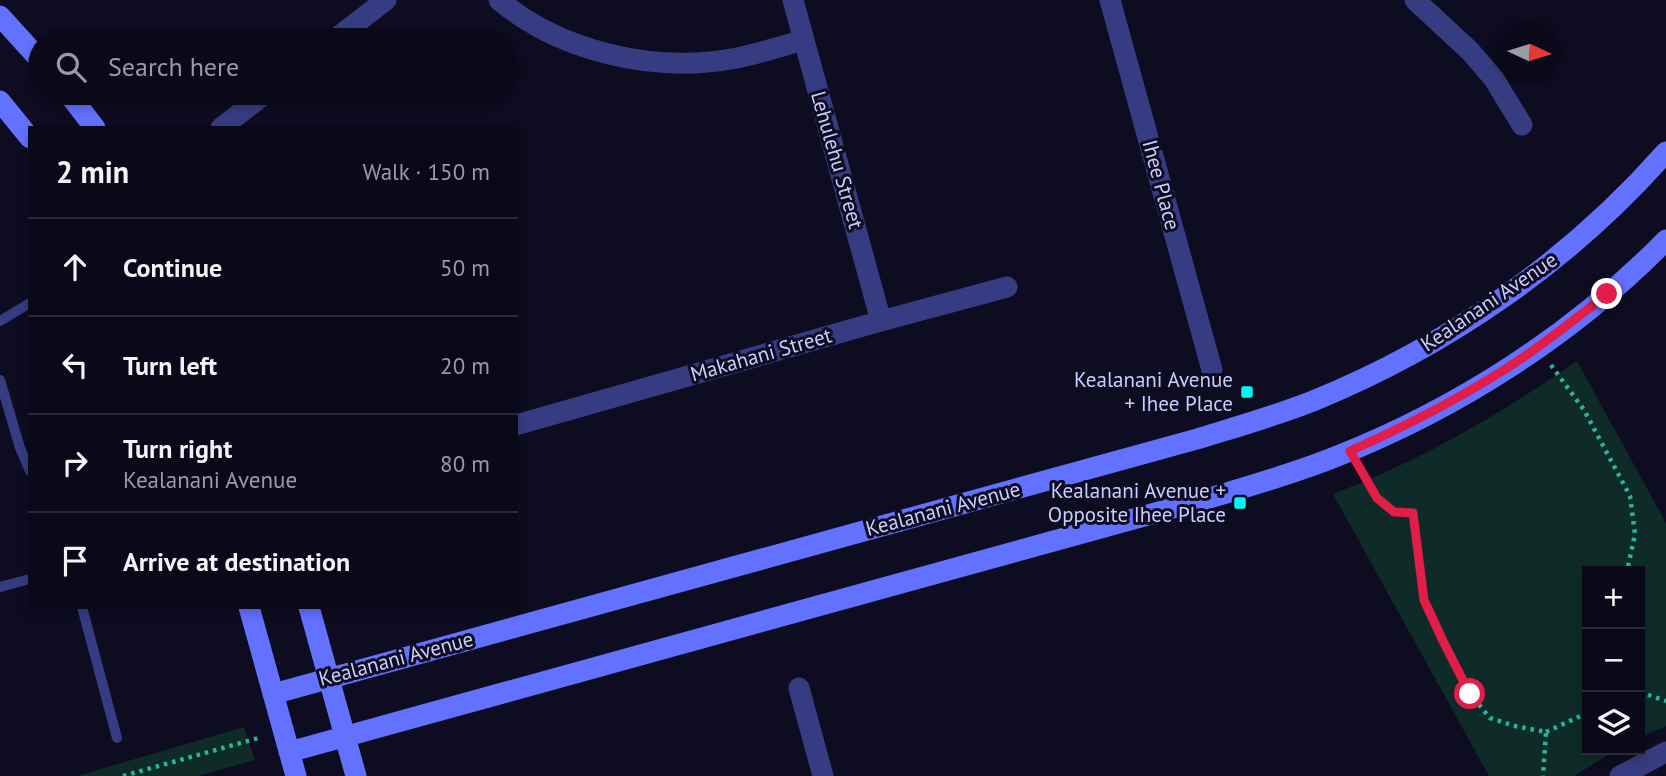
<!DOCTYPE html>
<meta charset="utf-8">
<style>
body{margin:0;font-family:"PT Sans",sans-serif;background:#181726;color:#f1f3f6}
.controls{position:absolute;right:21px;bottom:21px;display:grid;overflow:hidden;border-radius:0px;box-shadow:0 4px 10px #0003}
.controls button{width:63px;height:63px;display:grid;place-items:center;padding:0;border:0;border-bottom:2px solid #2a2a38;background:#0a0919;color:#f1f3f6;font:35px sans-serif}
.compass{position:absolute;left:1498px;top:21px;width:63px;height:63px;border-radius:50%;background:#0a0919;box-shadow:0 4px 10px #0003;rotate:94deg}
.stop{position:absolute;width:21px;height:21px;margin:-16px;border:5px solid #e11d48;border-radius:50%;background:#fff}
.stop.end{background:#e11d48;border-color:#fff;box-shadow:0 2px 7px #0008}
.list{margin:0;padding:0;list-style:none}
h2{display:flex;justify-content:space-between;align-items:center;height:91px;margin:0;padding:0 28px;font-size:30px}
h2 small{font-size:23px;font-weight:400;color:#999aa2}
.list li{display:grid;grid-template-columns:46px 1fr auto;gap:21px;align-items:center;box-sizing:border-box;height:98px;padding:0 28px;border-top:2px solid #2a2a38}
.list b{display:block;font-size:26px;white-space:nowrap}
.list p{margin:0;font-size:23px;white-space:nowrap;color:#999aa2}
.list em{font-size:23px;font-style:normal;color:#999aa2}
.icon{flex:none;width:38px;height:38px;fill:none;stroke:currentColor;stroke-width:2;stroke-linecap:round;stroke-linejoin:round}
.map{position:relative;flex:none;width:1666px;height:776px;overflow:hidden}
.search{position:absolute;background:#0a0919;box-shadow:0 4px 10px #0003;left:28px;top:28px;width:490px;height:77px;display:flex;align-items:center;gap:18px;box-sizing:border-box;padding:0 24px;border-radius:38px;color:#999aa2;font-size:26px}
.panel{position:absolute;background:#0a0919;box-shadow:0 4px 10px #0003;left:28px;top:126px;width:490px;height:483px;border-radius:0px}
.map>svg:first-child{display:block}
</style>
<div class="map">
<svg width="1666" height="776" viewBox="0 0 1666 776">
<rect width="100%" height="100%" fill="#0d0c21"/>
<path fill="#0f2b27" d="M1577 361 1666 523V726L1640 738V571H1587V750H1616L1574 776H1489L1333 494C1422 460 1499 415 1577 361Z
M244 727 255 760 198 776H77Z"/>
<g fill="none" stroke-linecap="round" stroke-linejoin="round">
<path stroke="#2bb49c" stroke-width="4.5" stroke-dasharray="3.5 5" stroke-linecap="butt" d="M1551 365 1584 410 1630 496 1635 534 1627 571
M1361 470 1377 498 1394 512H1413L1424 600 1442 641 1470 694 1490 718 1515 726 1546 732 1543 776
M1640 692 1666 701
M1546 732 1587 713
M123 776 262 737"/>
<path stroke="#363c81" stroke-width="10" d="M0 321 30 303
M0 380 20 448 30 471
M0 587 30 579
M82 607 117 738"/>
<path stroke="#363c81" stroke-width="21" d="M499 0C559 51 653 73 731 59 755 55 779 47 803 40
M793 0 881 321
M1110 0 1212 370
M1415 0 1470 51 1494 79 1522 125
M334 40 386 0
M221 128 266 93
M516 425 881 321 1007 287
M799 688 823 776
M1620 776 1666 752"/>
<path stroke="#6371ff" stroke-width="21" d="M0 16 40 60
M68 93 95 128
M0 101 30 138
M249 607 296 776
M309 607 356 776
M273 694 1197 439C1236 427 1275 416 1313 401 1448 346 1570 261 1666 152
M289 752 1213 497C1254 485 1295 473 1335 457 1457 409 1574 334 1666 240"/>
</g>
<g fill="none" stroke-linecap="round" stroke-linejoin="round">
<path stroke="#e11d48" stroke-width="9" d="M1470 694 1443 641 1424 600 1413 513 1394 512 1377 498 1350 451C1404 427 1457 400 1507 368 1542 346 1574 320 1607 294"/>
</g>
<g fill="#00f7f3" stroke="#0d0c21" stroke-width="2.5">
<rect x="1240" y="385" width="14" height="14" rx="3.5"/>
<rect x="1233" y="496" width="14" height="14" rx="3.5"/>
</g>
<g text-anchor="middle" stroke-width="6" stroke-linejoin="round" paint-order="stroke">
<g font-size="21" fill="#ccf" stroke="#0d0c21">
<text transform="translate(837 160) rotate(74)" y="7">Lehulehu Street</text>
<text transform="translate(1161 185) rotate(75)" y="7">Ihee Place</text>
<text transform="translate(1489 302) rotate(-34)" y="7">Kealanani Avenue</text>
<text transform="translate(761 355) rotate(-16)" y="7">Makahani Street</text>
<text transform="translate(943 509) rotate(-15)" y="7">Kealanani Avenue</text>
<text transform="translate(396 659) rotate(-15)" y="7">Kealanani Avenue</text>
</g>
<g font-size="21" fill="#ccf" stroke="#0d0c21" text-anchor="end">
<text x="1233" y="387">Kealanani Avenue<tspan x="1233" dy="24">+ Ihee Place</tspan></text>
<text x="1226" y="498">Kealanani Avenue +<tspan x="1226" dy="24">Opposite Ihee Place</tspan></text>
</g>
</g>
</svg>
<div class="controls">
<button>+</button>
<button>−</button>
<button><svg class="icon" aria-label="layers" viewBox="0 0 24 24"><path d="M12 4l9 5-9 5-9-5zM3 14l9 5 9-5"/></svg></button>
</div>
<svg class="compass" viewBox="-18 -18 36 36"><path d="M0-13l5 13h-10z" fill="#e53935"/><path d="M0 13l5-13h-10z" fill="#999aa2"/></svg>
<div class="stop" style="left:1470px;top:694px"></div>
<div class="stop end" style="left:1607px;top:294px"></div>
<div class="search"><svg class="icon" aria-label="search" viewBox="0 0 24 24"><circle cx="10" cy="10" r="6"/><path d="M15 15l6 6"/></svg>Search here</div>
<section class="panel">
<h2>2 min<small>Walk · 150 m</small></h2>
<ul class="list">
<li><svg class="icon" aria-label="ahead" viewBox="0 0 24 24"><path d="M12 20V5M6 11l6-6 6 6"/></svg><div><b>Continue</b></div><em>50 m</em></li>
<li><svg class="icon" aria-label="left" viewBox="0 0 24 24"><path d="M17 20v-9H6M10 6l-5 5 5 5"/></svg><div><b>Turn left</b></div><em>20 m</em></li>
<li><svg class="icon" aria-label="right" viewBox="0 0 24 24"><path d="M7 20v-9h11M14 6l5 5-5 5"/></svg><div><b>Turn right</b><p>Kealanani Avenue</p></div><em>80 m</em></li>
<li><svg class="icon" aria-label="arrive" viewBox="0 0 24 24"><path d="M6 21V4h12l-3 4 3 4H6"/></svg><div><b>Arrive at destination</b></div></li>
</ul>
</section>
</div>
